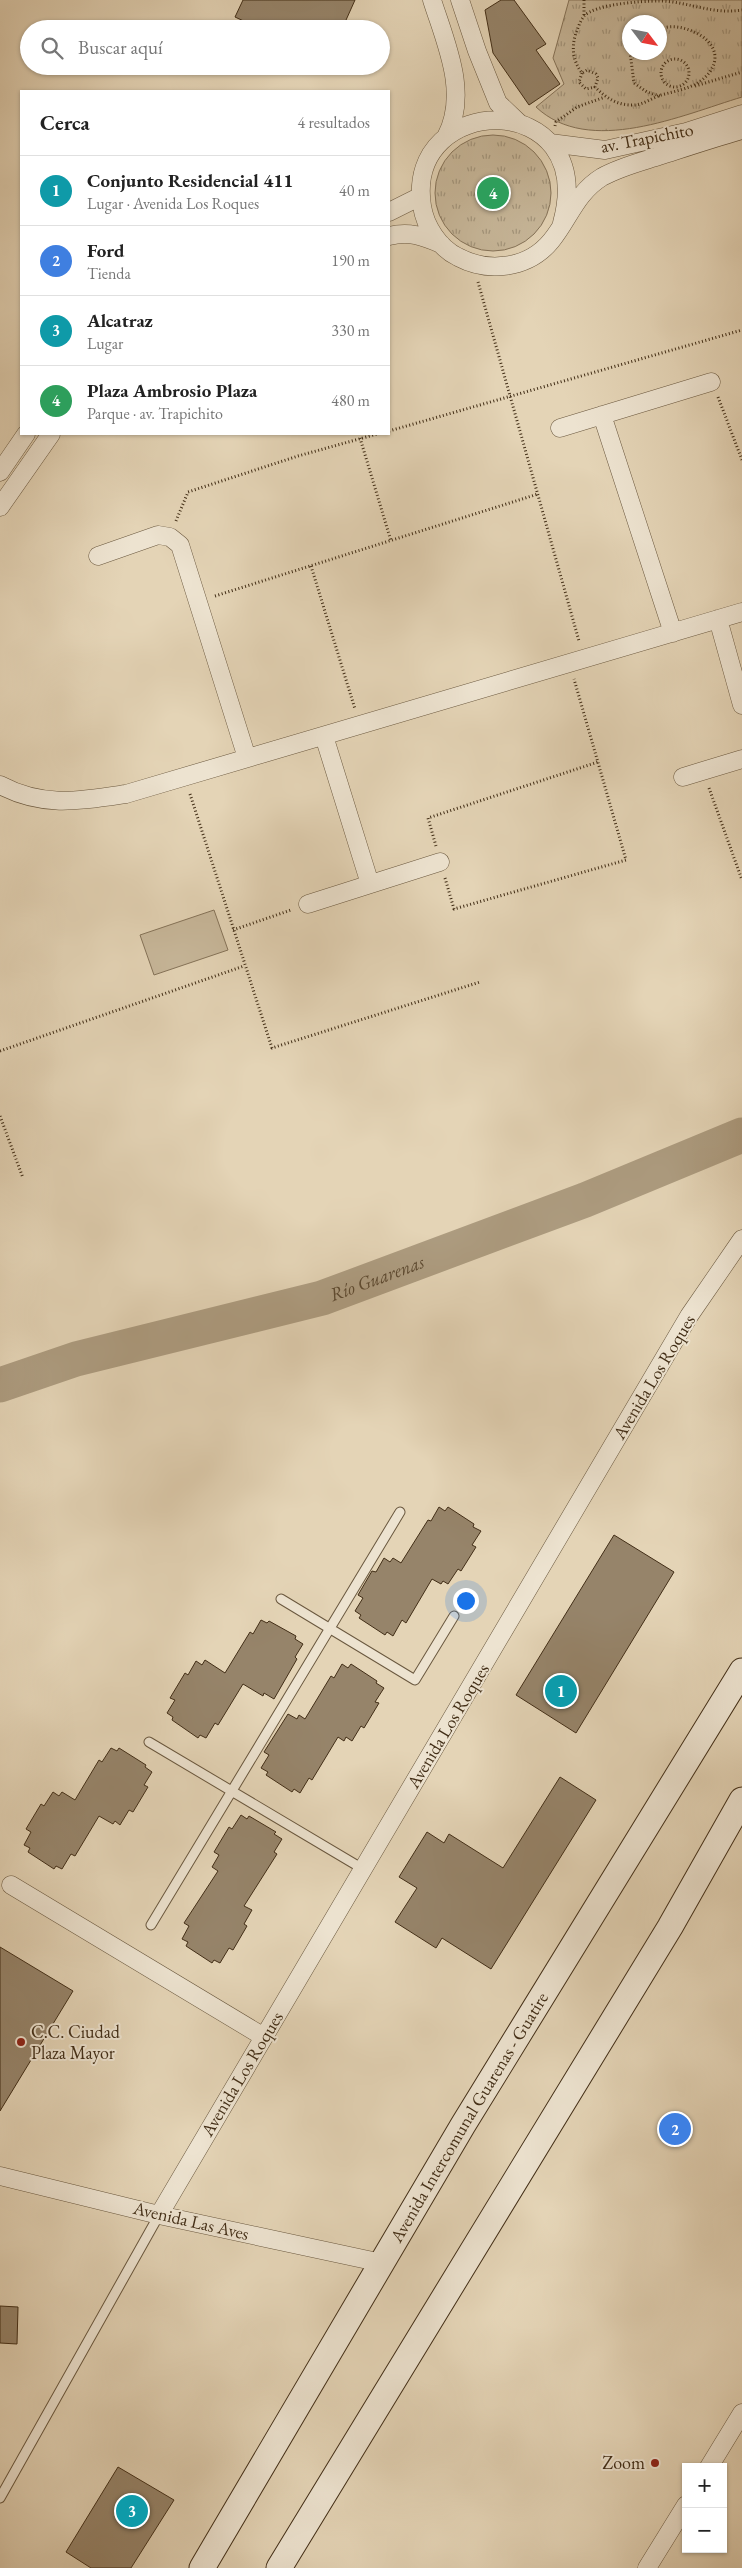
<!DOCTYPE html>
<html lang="es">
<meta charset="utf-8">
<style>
body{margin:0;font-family:"EB Garamond",serif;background:#f6f6f6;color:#222}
.controls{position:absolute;right:15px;bottom:15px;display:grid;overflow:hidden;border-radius:0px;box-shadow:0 1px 4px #0004}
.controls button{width:45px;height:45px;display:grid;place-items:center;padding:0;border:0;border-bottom:1px solid #e0e0e0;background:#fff;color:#222;font:25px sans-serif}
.compass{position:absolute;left:622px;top:15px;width:45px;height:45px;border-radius:50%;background:#fff;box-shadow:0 1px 4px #0004;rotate:122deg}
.you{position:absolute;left:465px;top:1600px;width:18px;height:18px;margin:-12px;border:4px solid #fff;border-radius:50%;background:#1a73e8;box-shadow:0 0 0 8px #1a73e833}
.badge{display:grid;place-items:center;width:32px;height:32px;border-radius:50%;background:#8f2418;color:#fff;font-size:16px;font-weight:700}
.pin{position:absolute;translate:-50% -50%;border:2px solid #fff;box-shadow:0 1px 5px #0006}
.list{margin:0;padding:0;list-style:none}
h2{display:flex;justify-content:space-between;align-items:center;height:65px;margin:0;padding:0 20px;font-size:21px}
h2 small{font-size:16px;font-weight:400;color:#767676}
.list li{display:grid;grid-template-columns:32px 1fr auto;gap:15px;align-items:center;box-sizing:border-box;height:70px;padding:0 20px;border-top:1px solid #e0e0e0}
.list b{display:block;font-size:19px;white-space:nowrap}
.list p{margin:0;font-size:16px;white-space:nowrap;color:#767676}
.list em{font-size:16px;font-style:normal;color:#767676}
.icon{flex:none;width:28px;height:28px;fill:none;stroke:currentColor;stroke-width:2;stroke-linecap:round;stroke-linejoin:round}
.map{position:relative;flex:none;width:742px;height:2568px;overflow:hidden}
.search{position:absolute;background:#fff;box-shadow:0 1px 4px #0004;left:20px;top:20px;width:370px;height:55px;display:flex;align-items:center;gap:12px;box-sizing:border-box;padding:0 18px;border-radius:28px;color:#767676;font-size:19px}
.panel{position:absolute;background:#fff;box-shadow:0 1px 4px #0004;left:20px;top:90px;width:370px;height:345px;border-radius:0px}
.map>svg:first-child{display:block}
</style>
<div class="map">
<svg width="742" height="2568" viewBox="0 0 742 2568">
<defs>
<pattern id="grass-tufts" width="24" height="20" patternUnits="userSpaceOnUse" patternTransform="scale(1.25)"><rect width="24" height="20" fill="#c8b89b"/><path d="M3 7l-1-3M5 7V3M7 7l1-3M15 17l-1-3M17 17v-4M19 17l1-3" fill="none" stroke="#a4967d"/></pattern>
</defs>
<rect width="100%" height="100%" fill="#e4d4b6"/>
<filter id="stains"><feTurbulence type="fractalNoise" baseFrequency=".004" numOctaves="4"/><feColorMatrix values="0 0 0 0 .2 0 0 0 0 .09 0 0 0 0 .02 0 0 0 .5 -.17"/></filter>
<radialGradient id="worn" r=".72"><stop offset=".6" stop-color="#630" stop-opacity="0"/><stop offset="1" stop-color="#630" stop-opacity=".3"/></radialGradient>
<path fill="url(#grass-tufts)" stroke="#857359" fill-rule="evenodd" d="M569 0H742V97C682 115 589 157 536 107L564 84 553 58ZM630 22H660V52H630Z
M435 193a58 58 0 1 1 116 0a58 58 0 1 1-116 0Z"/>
<path fill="#c8b89b" stroke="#857359" d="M214 910 228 950 154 975 140 935Z"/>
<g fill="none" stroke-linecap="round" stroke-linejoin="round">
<path stroke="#ad9c80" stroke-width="35" id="s1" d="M0 1385 76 1359 322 1298 585 1200 742 1135"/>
</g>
<path fill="#96846a" stroke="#422e17" d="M243 0H355L342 29H261L235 17Z
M501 0H514L546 44 536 50 560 84 529 105 493 53 485 10Z
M439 1507 445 1511 448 1507 474 1524 473 1527 481 1531 472 1545 476 1547 461 1571 458 1569 448 1584 443 1581 441 1584 432 1579 406 1623 402 1620 393 1636 387 1632 385 1635 359 1618 361 1615 355 1611 363 1598 358 1595 372 1571 376 1572 384 1558 390 1562 393 1558 401 1563 428 1520 431 1521Z
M614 1535 674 1572 576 1733 516 1695Z
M261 1620 267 1623 269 1621 296 1636 295 1639 303 1644 295 1657 297 1659 274 1699 264 1693 263 1696 243 1684 218 1725 215 1723 206 1738 200 1735 198 1738 172 1720 173 1717 167 1713 175 1700 170 1698 185 1673 188 1675 196 1661 202 1665 205 1660 225 1673 250 1632 253 1634Z
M342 1664 348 1668 351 1664 377 1681 376 1683 384 1688 375 1702 379 1703 364 1728 361 1726 352 1741 346 1737 344 1741 338 1737 312 1780 309 1778 300 1793 294 1789 292 1792 266 1775 268 1772 261 1768 269 1755 264 1752 288 1714 297 1719 299 1715 305 1719 331 1676 334 1678Z
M111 1748 117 1751 119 1748 146 1765 145 1767 152 1772 144 1785 148 1787 133 1812 129 1810 120 1825 115 1821 113 1824 99 1816 75 1856 71 1854 62 1869 56 1866 54 1869 28 1852 30 1848 24 1845 31 1832 26 1829 41 1804 44 1806 53 1792 59 1796 62 1792 75 1800 99 1760 102 1762Z
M560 1777 596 1800 491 1969 442 1938 436 1948 395 1922 417 1888 399 1877 427 1832 444 1843 449 1834 503 1868Z
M241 1815 247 1819 249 1816 276 1832 274 1834 282 1839 274 1852 277 1854 244 1906 252 1910 244 1924 247 1926 233 1950 229 1948 220 1963 214 1960 212 1963 186 1946 188 1942 182 1939 189 1926 184 1923 218 1871 212 1867 219 1855 214 1852 229 1827 232 1829Z
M0 1947 73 1991 0 2111Z
M0 2306 18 2307 17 2344 0 2343Z
M118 2467 174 2500 131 2568H91L66 2552Z"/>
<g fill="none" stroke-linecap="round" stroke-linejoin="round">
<g stroke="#6a583f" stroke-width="11">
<path id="lane" d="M281 1599 415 1680 454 1616
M149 1742 363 1869
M151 1925 400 1512
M0 2498 159 2215"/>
</g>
<g stroke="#6a583f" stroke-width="19">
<path id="street" d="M432 0C446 44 469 93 446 137
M460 0 477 51 498 103 519 123
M550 143 605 150 686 132 742 114
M389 212 421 196
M562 223C599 87 404 91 422 206 425 226 439 248 458 257 488 273 528 269 551 241 569 219 576 193 602 177 620 167 640 162 659 156 687 147 714 138 742 130
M389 236C409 231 423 236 441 244
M602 415 673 633
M560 428 711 382
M0 472 26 434
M0 507 51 434
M98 556 158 535 170 537 180 545 247 758
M718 619 742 705
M324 736 370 884
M683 777 742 759
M0 785C43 808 80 801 126 794L742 612
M308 904 440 862
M11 1885 264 2037
M0 2176 159 2215 382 2263
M159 2215 689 1316 742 1239
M709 2467 742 2413
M647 2568 686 2505"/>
</g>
<g stroke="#422e17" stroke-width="27">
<g id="secondary">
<path id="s2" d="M202 2568 463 2125 742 1671"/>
<path d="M279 2568 670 1927 742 1800"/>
</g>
</g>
<path stroke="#422e17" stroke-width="3" stroke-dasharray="1 2.5" stroke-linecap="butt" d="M584 0V15
M660 29C673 24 688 28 700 35 724 50 717 73 694 85 683 90 672 92 661 95 652 98 644 104 635 105 618 106 606 98 595 87L598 78 596 74 587 70 582 73C573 61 571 48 576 33 578 28 580 21 584 16 596 4 641 1 659 1 687 1 712 15 742 10
M630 52 634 83 647 92 660 96
M661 73a14 14 0 1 1 28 0a14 14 0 1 1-28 0Z
M582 73 579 82 586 89 595 87
M695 86 742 72
M555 126 556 122 577 107 605 97
M478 282 579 641
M718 397 742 460
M389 431 742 330
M360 438 391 541
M176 521 188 492 298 456 377 434
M311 566 355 709
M215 596 538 494
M709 788 742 880
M190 794 272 1048 480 982
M436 846 428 818 598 762
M445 878 454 909 626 860 574 679
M233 930 291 910
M0 1051 244 966
M0 1116 23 1178"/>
<use href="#lane" stroke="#ede3d0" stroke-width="9"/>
<use href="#street" stroke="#ede3d0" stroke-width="18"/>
<use href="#secondary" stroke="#ede3d0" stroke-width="25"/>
</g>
<g fill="#8f2418" stroke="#ede3d0" stroke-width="2">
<circle cx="21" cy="2042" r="5"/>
<circle cx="655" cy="2463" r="5"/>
</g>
<g text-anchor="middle" stroke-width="4" stroke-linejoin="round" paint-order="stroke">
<g font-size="18" fill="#422e17" stroke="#ede3d0">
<text transform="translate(647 138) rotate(-11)" y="6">av. Trapichito</text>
<text transform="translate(654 1377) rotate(-59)" y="6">Avenida Los Roques</text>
<text transform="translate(448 1726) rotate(-59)" y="6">Avenida Los Roques</text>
<text transform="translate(242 2074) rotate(-59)" y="6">Avenida Los Roques</text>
<text dy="6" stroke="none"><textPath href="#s2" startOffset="524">Avenida Intercomunal Guarenas - Guatire</textPath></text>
<text transform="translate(191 2221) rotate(13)" y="6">Avenida Las Aves</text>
</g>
<g font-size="18" fill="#422e17" stroke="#ede3d0" text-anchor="start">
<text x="31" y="2038">C.C. Ciudad<tspan x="31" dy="21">Plaza Mayor</tspan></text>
<text x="645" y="2469" text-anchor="end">Zoom</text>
</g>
<g font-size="19" font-style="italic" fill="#5d4a31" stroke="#ede3d0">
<text dy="7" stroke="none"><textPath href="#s1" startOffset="392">Río Guarenas</textPath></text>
</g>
</g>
<rect width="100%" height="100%" filter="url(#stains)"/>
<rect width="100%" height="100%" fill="url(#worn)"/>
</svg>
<div class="controls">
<button>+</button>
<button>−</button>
</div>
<svg class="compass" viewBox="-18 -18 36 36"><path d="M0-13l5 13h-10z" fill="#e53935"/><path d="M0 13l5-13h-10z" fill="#767676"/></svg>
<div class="you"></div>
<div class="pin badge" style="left:561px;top:1691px;background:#0f9aa8">1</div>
<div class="pin badge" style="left:675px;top:2129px;background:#3f7fe0">2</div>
<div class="pin badge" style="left:132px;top:2511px;background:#0f9aa8">3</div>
<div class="pin badge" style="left:493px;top:193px;background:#2e9e5b">4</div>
<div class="search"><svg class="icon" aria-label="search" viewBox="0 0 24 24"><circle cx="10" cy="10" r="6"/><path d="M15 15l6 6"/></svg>Buscar aquí</div>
<section class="panel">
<h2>Cerca<small>4 resultados</small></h2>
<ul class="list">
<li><span class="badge" style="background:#0f9aa8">1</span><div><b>Conjunto Residencial 411</b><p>Lugar · Avenida Los Roques</p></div><em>40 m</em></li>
<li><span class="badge" style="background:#3f7fe0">2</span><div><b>Ford</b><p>Tienda</p></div><em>190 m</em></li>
<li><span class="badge" style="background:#0f9aa8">3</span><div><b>Alcatraz</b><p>Lugar</p></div><em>330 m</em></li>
<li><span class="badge" style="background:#2e9e5b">4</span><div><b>Plaza Ambrosio Plaza</b><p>Parque · av. Trapichito</p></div><em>480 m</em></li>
</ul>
</section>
</div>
